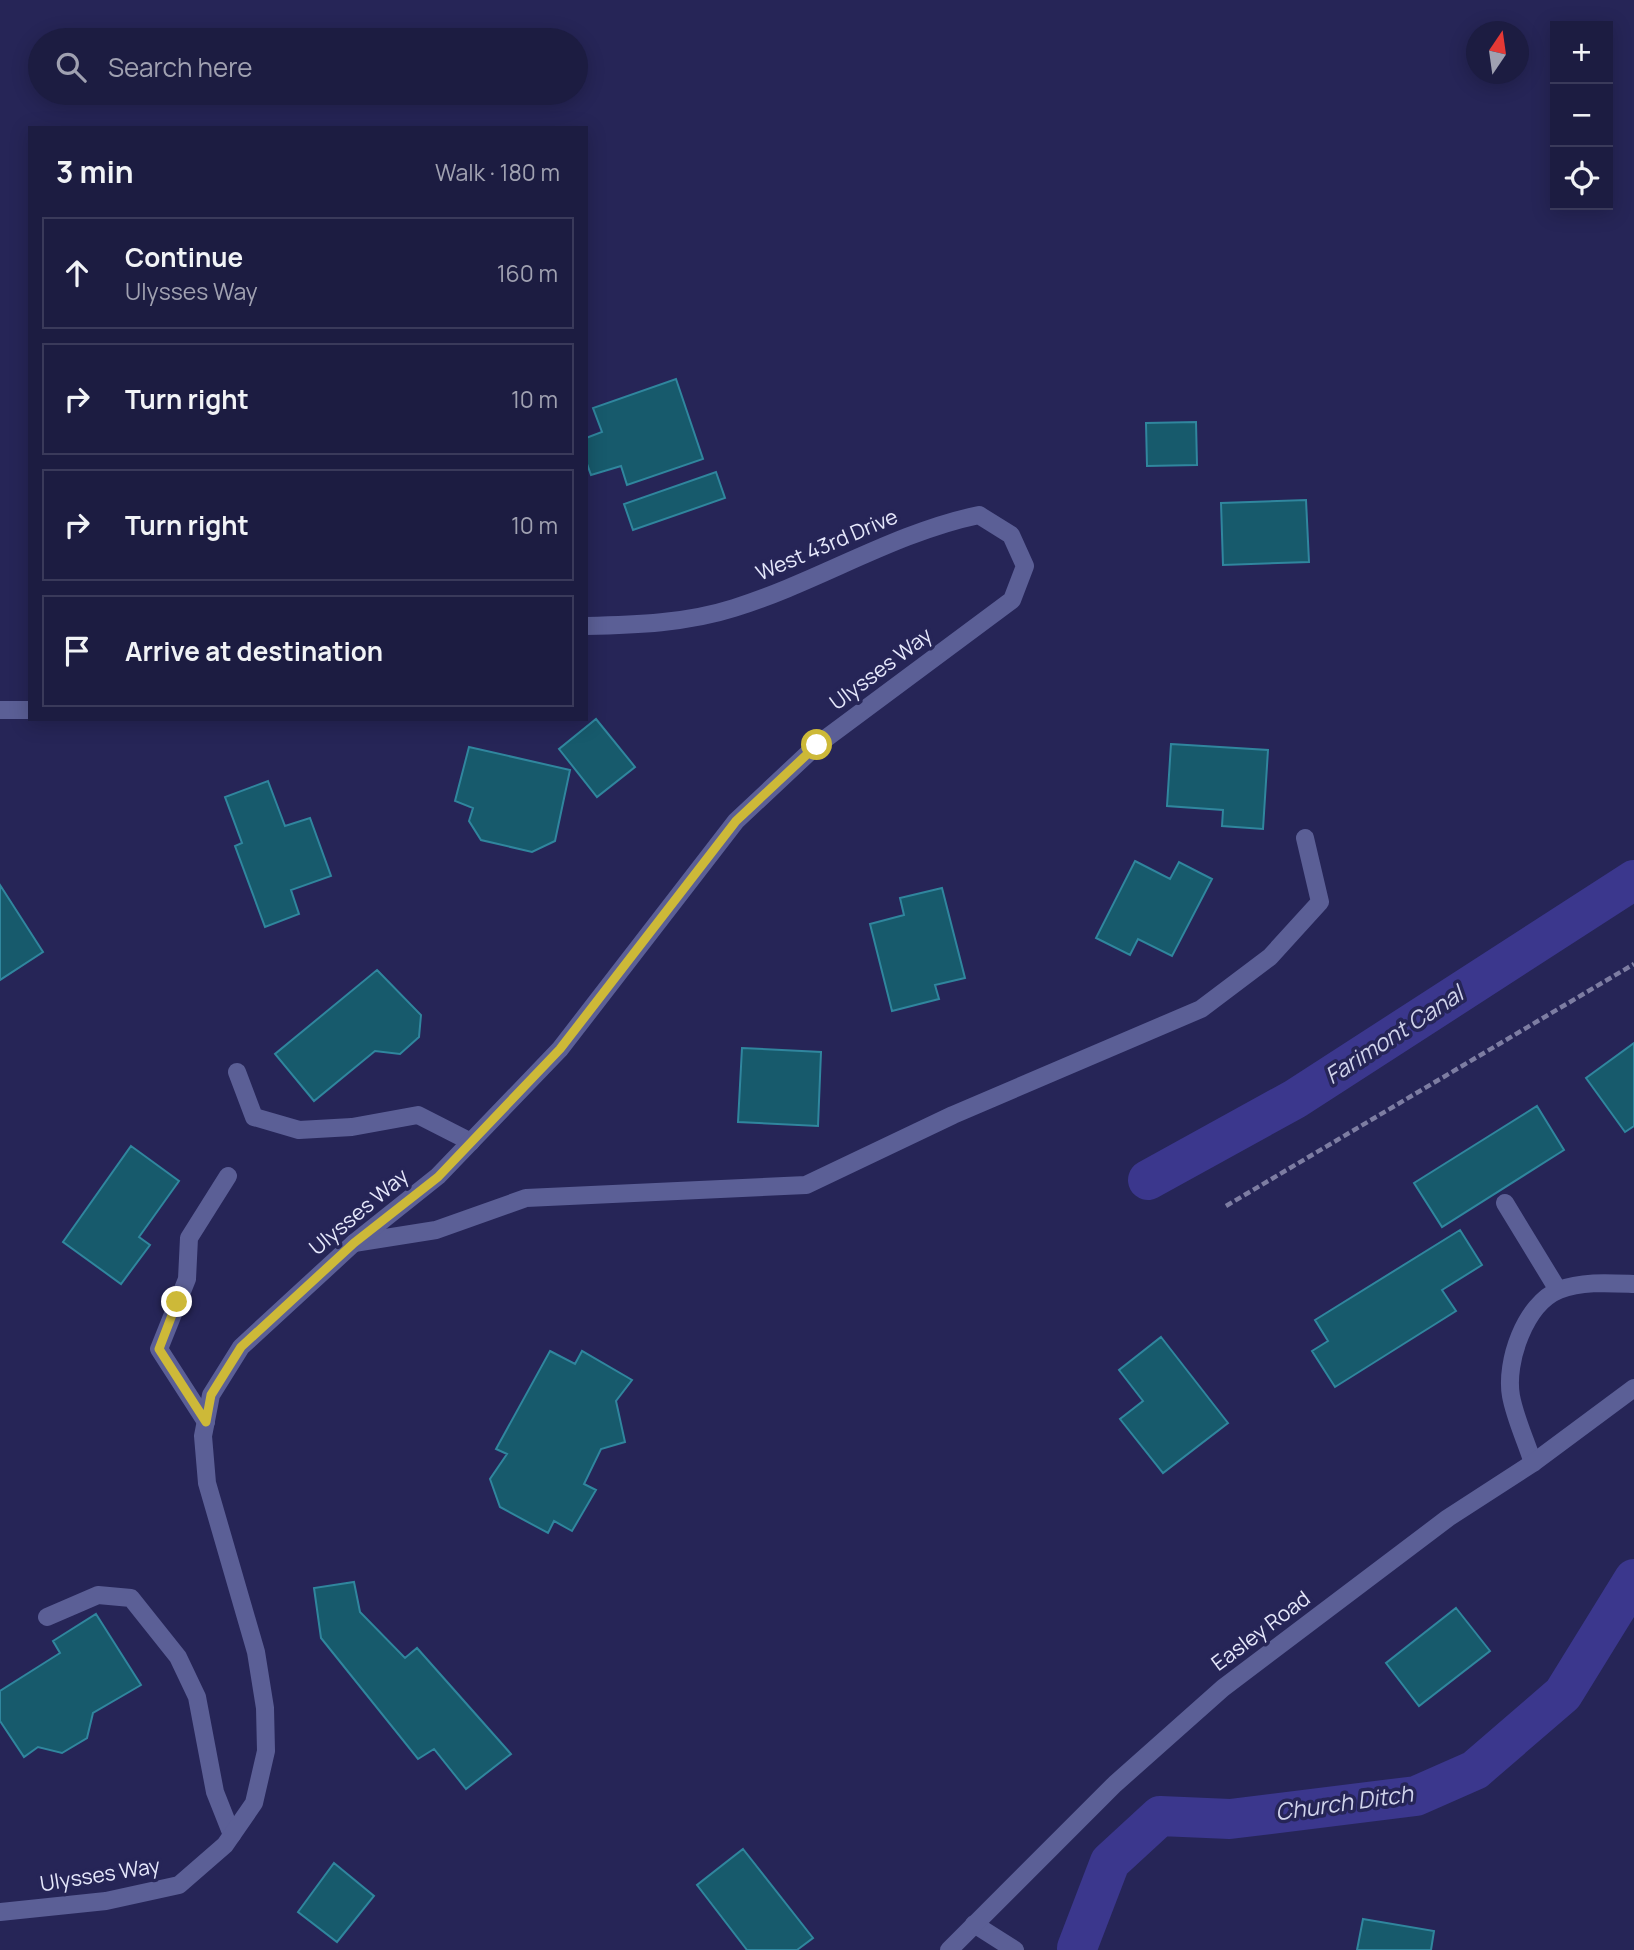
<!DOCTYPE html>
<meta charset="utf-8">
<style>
body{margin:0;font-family:Manrope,sans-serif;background:#29294c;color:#f1f3f6}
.controls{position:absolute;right:21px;top:21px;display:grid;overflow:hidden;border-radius:0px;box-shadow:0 4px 18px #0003}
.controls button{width:63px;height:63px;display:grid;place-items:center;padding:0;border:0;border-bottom:2px solid #3a3a5a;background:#1c1c41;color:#f1f3f6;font:35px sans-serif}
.compass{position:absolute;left:1466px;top:21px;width:63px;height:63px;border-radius:50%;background:#1c1c41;box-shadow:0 4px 18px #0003;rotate:13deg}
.stop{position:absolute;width:21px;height:21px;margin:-16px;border:5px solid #cdb938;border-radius:50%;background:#fff}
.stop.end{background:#cdb938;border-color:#fff;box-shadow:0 2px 7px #0008}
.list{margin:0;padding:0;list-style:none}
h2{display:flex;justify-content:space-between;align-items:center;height:91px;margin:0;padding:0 28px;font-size:30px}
h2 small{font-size:23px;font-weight:400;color:#a0a1b1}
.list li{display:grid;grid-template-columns:46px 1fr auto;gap:21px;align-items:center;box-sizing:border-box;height:112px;margin:0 14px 14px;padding:0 14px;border:2px solid #3a3a5a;border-radius:0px}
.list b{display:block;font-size:26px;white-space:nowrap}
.list p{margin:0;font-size:23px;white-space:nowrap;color:#a0a1b1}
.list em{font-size:23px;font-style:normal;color:#a0a1b1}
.icon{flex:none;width:38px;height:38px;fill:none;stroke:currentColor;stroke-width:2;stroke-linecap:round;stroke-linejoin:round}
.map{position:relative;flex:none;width:1634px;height:1950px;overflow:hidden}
.search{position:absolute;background:#1c1c41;box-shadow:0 4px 18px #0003;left:28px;top:28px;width:560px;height:77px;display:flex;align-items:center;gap:18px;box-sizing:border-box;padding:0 24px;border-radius:38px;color:#a0a1b1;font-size:26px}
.panel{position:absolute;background:#1c1c41;box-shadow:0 4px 18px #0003;left:28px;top:126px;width:560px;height:595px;border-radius:0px}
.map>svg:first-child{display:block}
</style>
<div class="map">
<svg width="1634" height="1950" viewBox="0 0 1634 1950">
<rect width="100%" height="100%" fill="#262557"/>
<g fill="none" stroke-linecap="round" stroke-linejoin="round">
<path stroke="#3b378d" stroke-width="40" d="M1148 1180 1295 1099 1634 880
M1077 1948 1110 1862 1160 1816 1230 1819 1416 1796 1475 1770 1563 1694 1634 1579"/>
</g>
<path fill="#175a6c" stroke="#30869e" stroke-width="2" d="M676 379 703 459 627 485 621 466 591 475 586 461V438L602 432 593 408Z
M1196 422 1197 465 1147 466 1146 423Z
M716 472 725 498 633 530 624 504Z
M1306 500 1309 562 1223 565 1221 503Z
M596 719 635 767 597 797 559 749Z
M1171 744 1268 750 1263 829 1222 826 1223 810 1167 806Z
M469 747 570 770 555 841 532 852 481 840 469 821 473 808 455 801Z
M268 781 285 826 310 818 331 876 291 890 299 914 265 927 235 846 242 843 225 797Z
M1135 861 1170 879 1179 862 1212 879 1172 956 1138 939 1130 955 1096 938Z
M0 885 43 952 0 980Z
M942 888 965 978 935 985 939 999 892 1011 870 924 904 915 900 898Z
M377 970 421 1015 419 1037 400 1054 375 1051 314 1101 275 1054Z
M1634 1043V1126L1625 1132 1586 1078Z
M742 1048 821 1052 818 1126 738 1122Z
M1537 1106 1564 1150 1442 1227 1414 1183Z
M131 1146 179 1181 139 1237 150 1245 121 1284 63 1242Z
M1460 1230 1482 1265 1442 1290 1456 1311 1335 1387 1312 1351 1328 1341 1315 1320Z
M1161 1337 1228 1423 1163 1473 1120 1419 1143 1401 1119 1370Z
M550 1351 575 1364 582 1351 632 1380 616 1401 625 1442 601 1449 584 1484 596 1490 572 1531 554 1521 548 1533 500 1507 490 1479 507 1454 496 1449Z
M354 1582 360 1612 405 1658 417 1648 511 1754 466 1789 434 1749 418 1759 321 1638 314 1588Z
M1456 1608 1490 1651 1419 1706 1386 1663Z
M96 1614 141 1685 93 1713 87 1738 62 1753 38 1747 24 1757 0 1721V1691L60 1653 53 1641Z
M743 1849 813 1938 797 1950H747L697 1885Z
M334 1863 374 1896 337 1942 298 1912Z
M1363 1919 1434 1931 1431 1950H1357Z"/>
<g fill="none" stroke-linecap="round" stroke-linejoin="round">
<path stroke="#7d7da2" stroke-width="4.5" stroke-dasharray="7 3.5" stroke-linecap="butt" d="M1226 1206 1634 964"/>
<path stroke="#5b5f96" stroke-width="18" d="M237 1072 254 1117 299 1130 352 1127 418 1115 471 1142
M1505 1203 1558 1290
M354 1243 436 1230 526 1198 806 1185 953 1115 1201 1009 1270 957 1320 902 1305 838
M206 1422 159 1349 187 1279 189 1238 228 1176
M1533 1463C1526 1441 1515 1418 1511 1396 1505 1362 1525 1304 1559 1290 1582 1281 1610 1283 1634 1284
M47 1617 98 1595 131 1598 178 1657 197 1697 215 1792 232 1835
M974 1924 1015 1950"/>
<path stroke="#5b5f96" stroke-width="18" d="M0 710H30
M0 1912 106 1901 179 1885 225 1845 254 1803 266 1751 265 1708 256 1652 207 1483 203 1436 211 1395 241 1347 354 1243 438 1176 560 1049 736 821 817 745 1012 600 1025 566 1011 535 979 515C893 533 818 582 734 608 687 623 636 625 586 626"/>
<path stroke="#5b5f96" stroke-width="18" d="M949 1950 1115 1784 1223 1688 1448 1518 1533 1463 1634 1388"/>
</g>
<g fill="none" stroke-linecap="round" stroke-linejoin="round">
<path stroke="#cdb938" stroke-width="9" d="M177 1302 159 1349 206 1422 211 1395 241 1347 354 1243 438 1177 560 1049 736 821 817 745"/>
</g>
<g text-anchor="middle" stroke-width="7" stroke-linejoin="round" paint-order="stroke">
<g font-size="21" fill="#e5e7fb" stroke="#262557">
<text transform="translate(827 545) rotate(-23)" y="7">West 43rd Drive</text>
<text transform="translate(881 669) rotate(-37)" y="7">Ulysses Way</text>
<text transform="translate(359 1212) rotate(-40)" y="7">Ulysses Way</text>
<text transform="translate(1261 1631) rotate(-37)" y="7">Easley Road</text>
<text transform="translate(100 1875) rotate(-9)" y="7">Ulysses Way</text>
</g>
<g font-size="23" font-style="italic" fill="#d0d3eb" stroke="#262557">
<text transform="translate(1394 1035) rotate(-33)" y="8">Farimont Canal</text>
<text transform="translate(1344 1803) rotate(-8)" y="8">Church Ditch</text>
</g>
</g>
</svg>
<div class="controls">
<button>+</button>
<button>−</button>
<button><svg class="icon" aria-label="locate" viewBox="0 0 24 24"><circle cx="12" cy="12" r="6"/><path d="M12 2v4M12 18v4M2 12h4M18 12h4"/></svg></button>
</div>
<svg class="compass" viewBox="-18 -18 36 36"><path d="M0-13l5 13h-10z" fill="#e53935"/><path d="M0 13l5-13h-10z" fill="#a0a1b1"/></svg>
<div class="stop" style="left:817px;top:745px"></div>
<div class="stop end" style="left:177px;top:1302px"></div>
<div class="search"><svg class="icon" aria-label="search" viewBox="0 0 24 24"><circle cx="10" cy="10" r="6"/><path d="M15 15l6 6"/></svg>Search here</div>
<section class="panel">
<h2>3 min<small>Walk · 180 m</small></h2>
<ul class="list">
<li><svg class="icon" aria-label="ahead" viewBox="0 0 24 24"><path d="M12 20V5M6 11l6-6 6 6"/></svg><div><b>Continue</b><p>Ulysses Way</p></div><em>160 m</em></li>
<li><svg class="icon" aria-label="right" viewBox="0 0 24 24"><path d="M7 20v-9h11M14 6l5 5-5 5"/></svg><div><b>Turn right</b></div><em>10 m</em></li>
<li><svg class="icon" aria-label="right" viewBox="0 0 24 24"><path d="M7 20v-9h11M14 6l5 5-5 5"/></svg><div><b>Turn right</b></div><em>10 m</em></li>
<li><svg class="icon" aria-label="arrive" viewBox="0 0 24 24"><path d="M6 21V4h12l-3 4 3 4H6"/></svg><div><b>Arrive at destination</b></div></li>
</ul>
</section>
</div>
